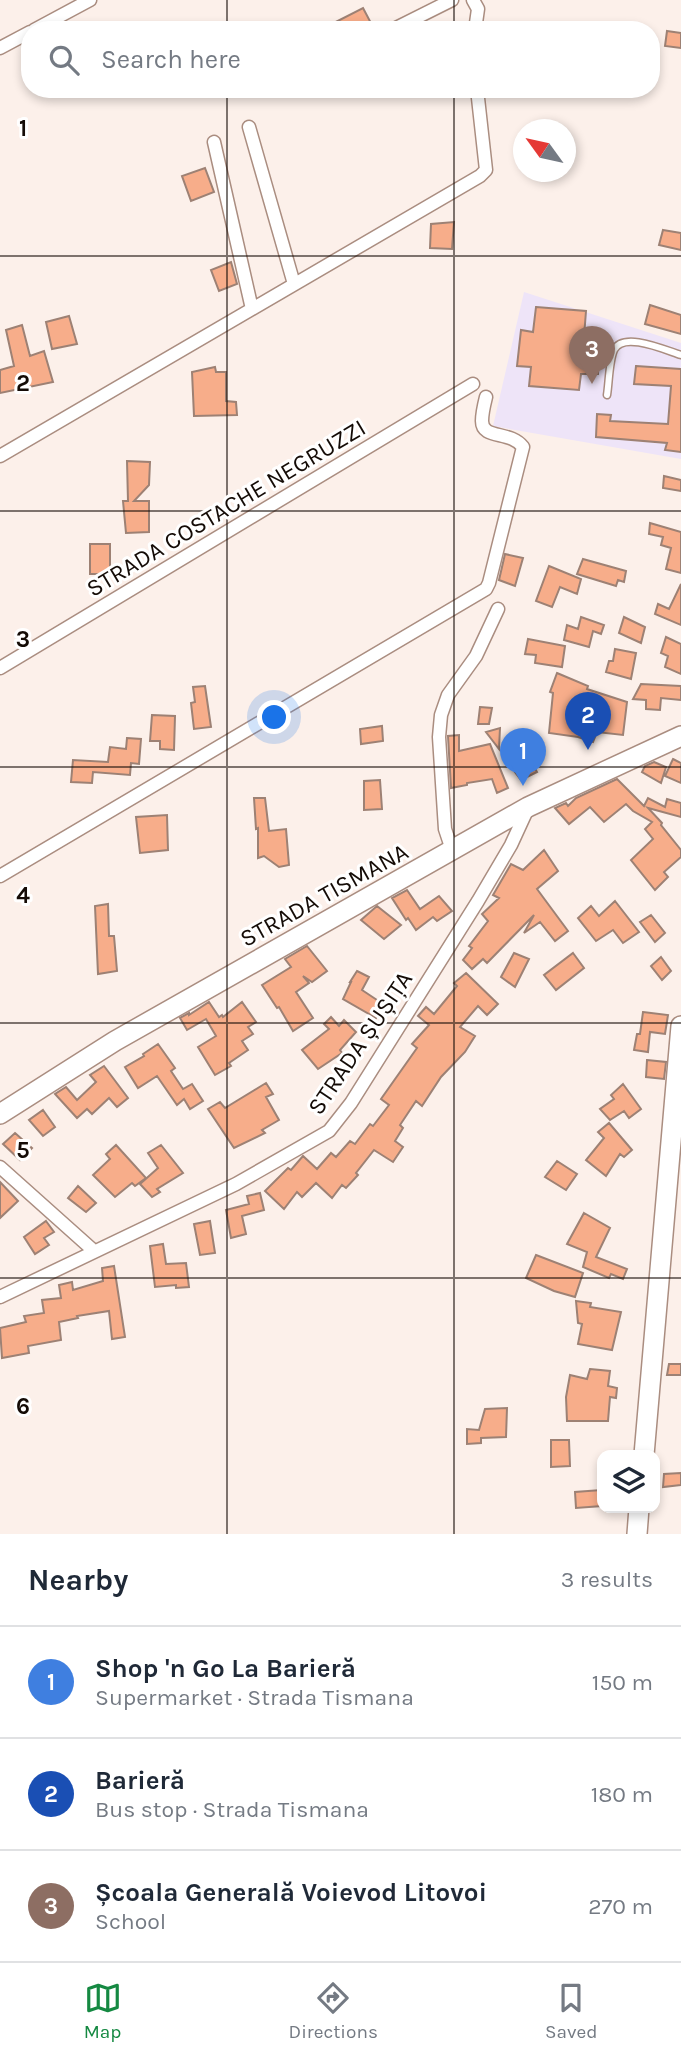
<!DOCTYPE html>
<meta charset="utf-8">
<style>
body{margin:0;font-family:Karla,sans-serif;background:#f6f6f7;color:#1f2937}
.controls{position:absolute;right:21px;bottom:21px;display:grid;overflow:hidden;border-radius:14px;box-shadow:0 4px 10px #0003}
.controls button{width:63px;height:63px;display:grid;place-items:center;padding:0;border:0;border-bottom:2px solid #e0e1e3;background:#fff;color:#1f2937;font:35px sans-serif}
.compass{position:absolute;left:513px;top:119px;width:63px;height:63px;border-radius:50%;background:#fff;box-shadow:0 4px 10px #0003;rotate:303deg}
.you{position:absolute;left:275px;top:718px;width:24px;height:24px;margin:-18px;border:5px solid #fff;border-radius:50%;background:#1a73e8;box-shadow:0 0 0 10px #1a73e833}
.badge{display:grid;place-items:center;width:46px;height:46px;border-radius:50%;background:#158942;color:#fff;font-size:23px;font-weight:700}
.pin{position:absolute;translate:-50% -58px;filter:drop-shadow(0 2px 4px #0008)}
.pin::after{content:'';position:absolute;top:37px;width:24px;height:21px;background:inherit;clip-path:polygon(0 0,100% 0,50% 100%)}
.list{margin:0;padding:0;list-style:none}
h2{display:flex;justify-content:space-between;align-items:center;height:91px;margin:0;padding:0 28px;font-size:30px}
h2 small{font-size:23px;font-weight:400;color:#747a83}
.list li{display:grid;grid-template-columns:46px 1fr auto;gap:21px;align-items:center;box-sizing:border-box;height:112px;padding:0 28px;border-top:2px solid #e0e1e3}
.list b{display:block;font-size:26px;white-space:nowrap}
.list p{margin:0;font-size:23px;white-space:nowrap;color:#747a83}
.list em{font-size:23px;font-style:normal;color:#747a83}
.icon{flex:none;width:38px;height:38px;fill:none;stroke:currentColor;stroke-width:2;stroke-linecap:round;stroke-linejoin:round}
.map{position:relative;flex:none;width:681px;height:1534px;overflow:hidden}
.search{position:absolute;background:#fff;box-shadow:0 4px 10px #0003;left:21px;right:21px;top:21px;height:77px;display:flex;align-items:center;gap:18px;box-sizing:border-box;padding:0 24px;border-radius:28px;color:#747a83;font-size:26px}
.sheet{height:427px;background:#fff}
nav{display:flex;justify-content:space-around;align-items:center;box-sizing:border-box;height:98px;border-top:2px solid #e0e1e3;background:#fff;font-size:19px;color:#747a83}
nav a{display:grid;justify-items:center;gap:4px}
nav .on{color:#158942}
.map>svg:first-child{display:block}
</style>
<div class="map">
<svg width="681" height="1534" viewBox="0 0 681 1534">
<rect width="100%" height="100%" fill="#fcf0ea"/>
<path fill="#eee4f8" d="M524 292 681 343V459L493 426Z"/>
<path fill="#f7ad8a" stroke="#9d8174" stroke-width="2" d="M363 8 372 25 363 30H320Z
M667 31 681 33V48L665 46Z
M205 168 214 192 191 201 182 176Z
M454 222 452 249 430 248 431 224Z
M663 230 681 233V250L659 245Z
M231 262 237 284 219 291 211 270Z
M650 305 681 315V334L645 324Z
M536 307 586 311 584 337 599 338 598 374H581L579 390 529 386 531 367 517 366 521 330 533 332Z
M69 316 77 344 52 349 46 322Z
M22 325 30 356 44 351 53 382 0 393V370L14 366 6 330Z
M636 366 681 369V452L665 450 667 443 596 437 597 414 611 415 610 421 668 424 671 386 634 384Z
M215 367 216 372H226V401L236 402 237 415 194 416 192 372Z
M127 461 150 462 149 485 134 501H149V532L126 533 123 501H128Z
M664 476 681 480V491L663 488Z
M650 523 681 532V573L666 569 671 548 661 545 663 537 649 534Z
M90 544H110V574H90Z
M505 554 523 558 515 586 499 580Z
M583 559 626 571 624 582 618 580 616 586 577 574Z
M549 566 581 579 577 594 560 587 552 607 536 601Z
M681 584V625L655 614 658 604 669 609Z
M581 617 604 625 601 634 593 631 589 647 564 640 567 625 578 629Z
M624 617 645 627 641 643 619 633Z
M666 637 681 644V674L665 667 668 656 661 653Z
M528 639 565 646 562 667 535 663 536 655 525 654Z
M615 649 636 653 631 679 606 672 609 661H613Z
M557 673 588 686 587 689 627 702 623 735 597 732 593 742 578 737 549 733 553 693 550 692Z
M641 684 681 686V700L661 698 660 710 646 709V700L633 699Z
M205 686 211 727 194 729 191 703 195 702 193 687Z
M480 707 492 708 489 724H478Z
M152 715 175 716 174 750 160 749V741H150Z
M382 726 383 741 361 744 360 729Z
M500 728 499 749 486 732Z
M459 735V751L490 744 508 788 497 793 492 779 467 783V785L451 788 448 736Z
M127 738 141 739 139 764 131 763 130 775 93 772 92 783 71 782 73 760 108 762 110 747 126 749Z
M673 759 681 763V783L665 776Z
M654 762 666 767 661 783 642 772 645 766Z
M532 763 537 772 521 780 515 772Z
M617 779 644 806 648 798 665 807 667 799 681 803V817L648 808 662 823 661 825 681 850V857L664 872 668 877 655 890 631 860 653 839 645 829 652 822 633 811 626 804 604 822 590 807 569 824 555 808 566 803 568 806 576 798Z
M380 780 382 809 364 810V781Z
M254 798H265L269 831 286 829 289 865 279 867 264 856 258 858V828L256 829Z
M167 815 168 850 140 853 136 817Z
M544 850 558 871 537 889 568 931 555 941 540 922 524 933 534 915 487 963 483 959 472 969 463 960 472 948 469 946 488 921 482 914 499 898 493 895 511 864 523 870Z
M407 890 420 909 439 896 452 911 437 921 433 917 416 930 408 918 406 920 392 898Z
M615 901 639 932 623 943 613 930 596 941 578 918 591 906 599 916Z
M108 904 109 936H114L117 971 98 974 95 906Z
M377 906 401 925 384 939 361 920Z
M651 915 665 933 655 942 640 922Z
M307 946 327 971 312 982 303 976 309 983 296 992 313 1018 293 1031 279 1007 277 1008 262 985 291 967 285 959Z
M514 953 529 959 515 987 501 977Z
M573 953 584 968 556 990 544 975Z
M661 957 671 971 662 980 651 966Z
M357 971 369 977 362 990 383 1004 376 1018 343 999 351 982H350Z
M466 973 498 1004 487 1015 478 1006 460 1027 475 1036 465 1052 441 1077 422 1106 416 1101 400 1125 403 1128 395 1141 403 1147 393 1162 374 1150 356 1173 358 1175 346 1188 342 1185 332 1198 316 1183 302 1197 297 1192 284 1209 265 1191 288 1168 291 1170 303 1156 317 1169 331 1153 336 1157 350 1141 355 1144 370 1124 373 1126 389 1105 381 1099 417 1048 412 1044 429 1025 418 1016 426 1007 434 1014 457 986 454 983Z
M209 1002 219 1017 222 1015 223 1017 242 1002 256 1022 248 1027 253 1034 242 1041 248 1050 229 1063 231 1066 215 1075 198 1047 216 1036 206 1019 187 1030 180 1018 189 1013V1015Z
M643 1012 668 1015 665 1034 650 1032 648 1052 634 1050 637 1034H640Z
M331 1017 339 1026 344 1020 356 1032 340 1050 342 1053 318 1069 302 1050 329 1029 324 1024Z
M158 1044 175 1068 171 1071 183 1089 192 1084 203 1101 190 1109 184 1099 177 1105 157 1076 138 1088 125 1067 144 1056 143 1054Z
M647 1060 666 1062 664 1079 646 1077Z
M104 1066 128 1098 117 1107 109 1098 92 1114 87 1109 77 1118 55 1094 66 1087 77 1100 96 1082 90 1075Z
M266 1083 273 1094 266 1097 279 1120 262 1130 265 1133 234 1148 208 1109 220 1102 225 1108Z
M623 1084 641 1109 629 1118 624 1111 610 1120 600 1109 614 1099 611 1095Z
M43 1110 55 1127 43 1136 29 1120Z
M609 1123 632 1150 624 1157 620 1154 606 1176 586 1160 604 1138 598 1132Z
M15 1133 32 1148 20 1160 3 1144Z
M116 1145 146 1178 135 1186 132 1183 115 1197 93 1175 110 1159 106 1154Z
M161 1145 183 1173 157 1189 160 1192 152 1197 140 1184 158 1168 148 1153Z
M557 1161 577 1174 566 1190 545 1177Z
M0 1182 18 1201 0 1218Z
M78 1186 96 1203 86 1212 68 1198Z
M260 1193 264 1210 242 1216 246 1234 231 1238 226 1210 249 1204 247 1196Z
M584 1213 610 1228 596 1257 627 1269 623 1279 611 1274 609 1278 583 1267 587 1252 567 1244Z
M46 1221 54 1232 44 1238 49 1245 35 1254 24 1237Z
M210 1221 215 1253 200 1255 194 1224Z
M163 1244 166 1264 186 1263 189 1287 176 1288V1285L155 1287 150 1246Z
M536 1255 583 1273 575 1297 554 1291 526 1278Z
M114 1266 125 1337 112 1339 109 1311 77 1316 78 1318 59 1322 61 1340 28 1346 29 1353 2 1358 0 1328 26 1322 24 1316 44 1313 42 1300 61 1298 59 1285 72 1282 73 1290 103 1281 102 1268Z
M576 1301 591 1303 590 1307 621 1312 612 1350 578 1344 582 1324 578 1323Z
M669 1364H681V1375H667Z
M590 1369 610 1371 608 1386 617 1388 616 1398 610 1397 608 1421H567L566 1397 570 1375 587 1379Z
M507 1408 506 1437 481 1438V1443L467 1444V1429L479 1430 485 1409Z
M551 1440H569L570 1466 551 1467Z
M681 1473V1485L663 1487 664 1474Z
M601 1490 602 1506 576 1508 575 1492Z"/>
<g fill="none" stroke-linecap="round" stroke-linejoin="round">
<g stroke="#aa8d80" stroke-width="9">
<path id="service" d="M607 395C609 383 609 361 614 350 623 331 665 350 681 355"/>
</g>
<g stroke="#aa8d80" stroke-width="15">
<path id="minor" d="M473 0 478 9 475 30
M34 30 90 0
M392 30 452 0
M0 48 30 32
M249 127 294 284
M214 142 252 309
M0 456 480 176 486 170 477 89
M0 668 473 384
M452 850 445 829 439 737 441 715 448 695 476 656 498 609
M0 876 486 589 489 583 523 447C510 430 482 440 482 421 482 413 484 405 486 397
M0 1167 94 1251
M0 1297 236 1184 329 1131 351 1103 478 901 511 845 528 808"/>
</g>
<g stroke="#aa8d80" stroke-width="22">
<path id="primary" d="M0 1114 115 1041 528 807 681 736
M644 1455 681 1026
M637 1534 639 1508"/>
</g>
<use href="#service" stroke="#fff" stroke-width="6"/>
<use href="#minor" stroke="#fff" stroke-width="12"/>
<use href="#primary" stroke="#fff" stroke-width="19"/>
</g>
<path fill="none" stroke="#140b06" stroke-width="2" stroke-opacity="0.55" d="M227 0V30M454 0V30M227 89V1534M454 89V1534M0 256H681M0 511H681M0 767H681M0 1023H681M0 1278H681"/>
<g text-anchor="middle" stroke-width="6" stroke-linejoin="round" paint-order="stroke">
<g font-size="24" fill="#140b06" stroke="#fff">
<text transform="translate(226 508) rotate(-31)" y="8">STRADA COSTACHE NEGRUZZI</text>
<text transform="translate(324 895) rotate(-29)" y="8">STRADA TISMANA</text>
<text transform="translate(360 1043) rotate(-56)" y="8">STRADA ȘUȘIȚA</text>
</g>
</g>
<g font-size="23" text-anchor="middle" font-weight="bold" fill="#140b06" stroke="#fff" stroke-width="6" stroke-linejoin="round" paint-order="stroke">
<text x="23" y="136">1</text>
<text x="23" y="391">2</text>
<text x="23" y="647">3</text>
<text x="23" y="903">4</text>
<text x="23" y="1158">5</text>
<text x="23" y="1414">6</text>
</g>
</svg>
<div class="controls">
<button><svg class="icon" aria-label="layers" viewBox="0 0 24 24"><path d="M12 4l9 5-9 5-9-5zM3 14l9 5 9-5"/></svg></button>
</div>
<svg class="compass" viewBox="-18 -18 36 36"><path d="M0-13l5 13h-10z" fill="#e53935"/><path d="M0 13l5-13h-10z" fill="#747a83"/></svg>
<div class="you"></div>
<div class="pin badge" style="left:523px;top:786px;background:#3f7fe0">1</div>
<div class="pin badge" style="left:588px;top:750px;background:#1a4fb4">2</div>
<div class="pin badge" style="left:592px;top:384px;background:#8d6e63">3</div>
<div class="search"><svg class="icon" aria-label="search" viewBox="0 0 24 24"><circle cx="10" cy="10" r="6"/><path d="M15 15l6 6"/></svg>Search here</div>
</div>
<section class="sheet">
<h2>Nearby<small>3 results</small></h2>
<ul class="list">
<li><span class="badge" style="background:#3f7fe0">1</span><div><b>Shop 'n Go La Barieră</b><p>Supermarket · Strada Tismana</p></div><em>150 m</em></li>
<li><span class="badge" style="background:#1a4fb4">2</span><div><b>Barieră</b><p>Bus stop · Strada Tismana</p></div><em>180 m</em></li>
<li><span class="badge" style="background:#8d6e63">3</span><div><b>Școala Generală Voievod Litovoi</b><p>School</p></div><em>270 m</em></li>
</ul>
</section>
<nav>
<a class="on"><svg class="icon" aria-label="map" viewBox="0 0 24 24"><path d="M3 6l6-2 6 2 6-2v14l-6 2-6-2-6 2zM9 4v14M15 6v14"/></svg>Map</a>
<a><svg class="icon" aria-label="directions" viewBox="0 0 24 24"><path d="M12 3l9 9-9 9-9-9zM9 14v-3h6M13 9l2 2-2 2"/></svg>Directions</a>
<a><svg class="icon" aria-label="saved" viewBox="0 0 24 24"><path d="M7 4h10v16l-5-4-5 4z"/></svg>Saved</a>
</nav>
